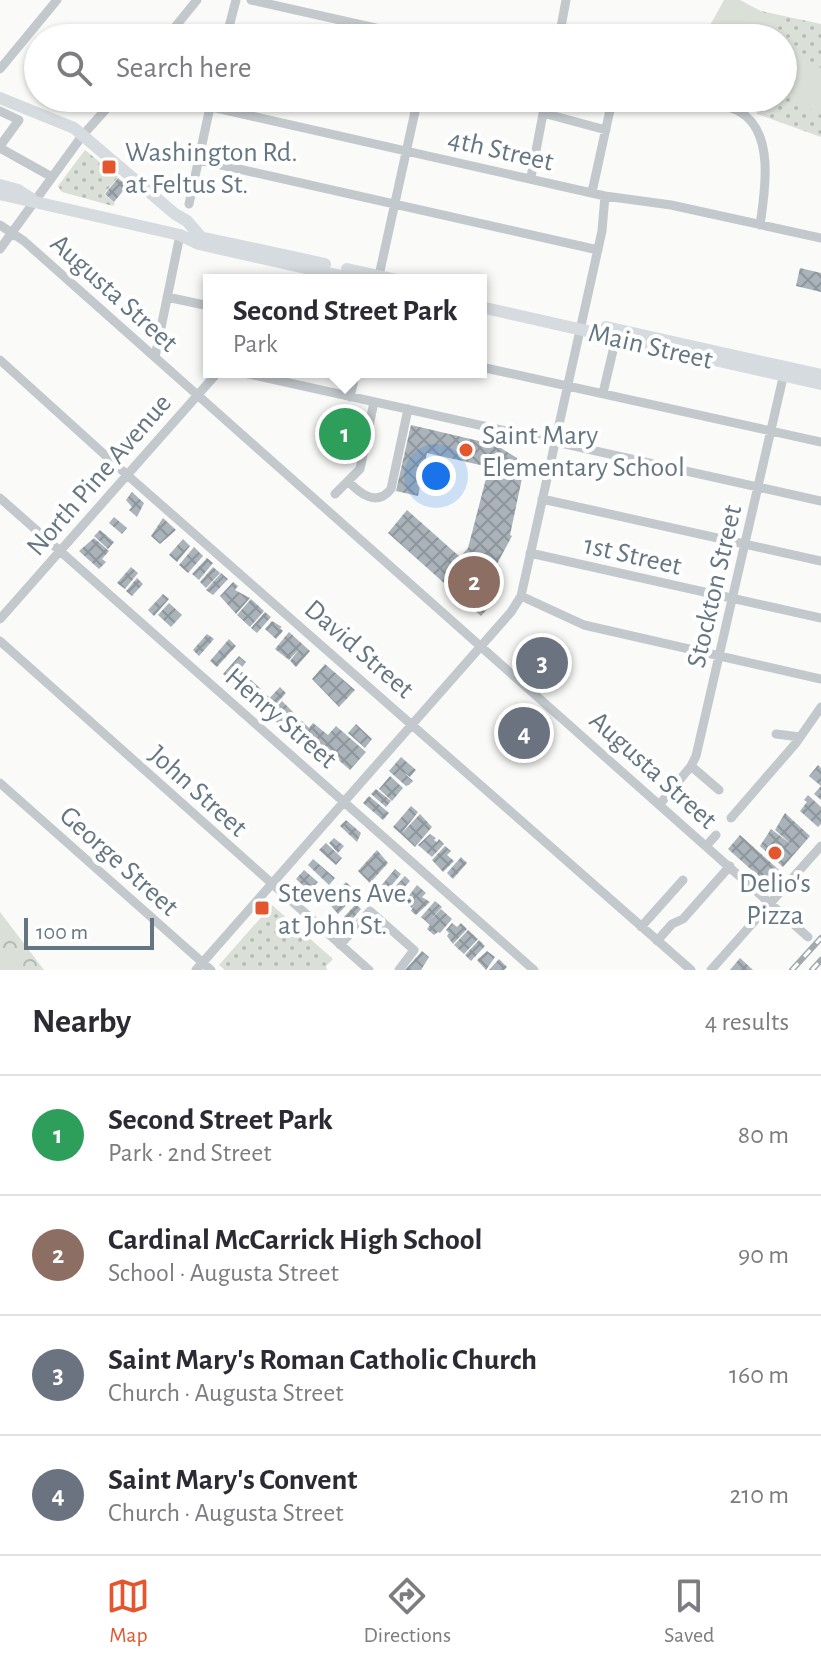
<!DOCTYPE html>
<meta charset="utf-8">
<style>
body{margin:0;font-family:"Alegreya Sans",sans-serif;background:#f2f2f3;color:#2b2b33}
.scale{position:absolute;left:24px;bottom:20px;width:130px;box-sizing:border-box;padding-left:8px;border:4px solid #657683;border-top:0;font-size:22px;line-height:28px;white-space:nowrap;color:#657683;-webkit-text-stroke:6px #fff;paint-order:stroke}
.you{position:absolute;left:436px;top:476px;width:28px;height:28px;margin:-20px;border:6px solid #fff;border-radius:50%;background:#1a73e8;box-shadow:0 0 0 12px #1a73e833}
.badge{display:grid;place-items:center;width:52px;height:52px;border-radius:50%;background:#e4572e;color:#fff;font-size:26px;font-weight:700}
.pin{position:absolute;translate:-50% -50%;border:4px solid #fff;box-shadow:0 2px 8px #0006}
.popup{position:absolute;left:203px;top:274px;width:284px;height:104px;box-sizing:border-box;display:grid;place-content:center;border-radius:0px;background:#fff;filter:drop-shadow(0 2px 6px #0005);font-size:26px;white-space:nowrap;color:#7c7c81}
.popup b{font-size:30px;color:#2b2b33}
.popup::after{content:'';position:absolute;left:50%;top:100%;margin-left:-16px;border:16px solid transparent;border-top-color:#fff}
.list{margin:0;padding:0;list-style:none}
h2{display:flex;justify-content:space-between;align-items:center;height:104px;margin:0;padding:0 32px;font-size:34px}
h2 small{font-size:26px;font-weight:400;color:#7c7c81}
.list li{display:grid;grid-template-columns:52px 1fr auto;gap:24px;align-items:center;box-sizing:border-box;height:120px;padding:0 32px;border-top:2px solid #e1e1e2}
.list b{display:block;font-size:30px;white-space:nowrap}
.list p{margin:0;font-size:26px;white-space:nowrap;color:#7c7c81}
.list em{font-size:26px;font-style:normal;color:#7c7c81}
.icon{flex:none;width:44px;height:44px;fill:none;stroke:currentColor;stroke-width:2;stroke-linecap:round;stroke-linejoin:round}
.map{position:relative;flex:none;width:821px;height:970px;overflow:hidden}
.search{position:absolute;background:#fff;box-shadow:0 2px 6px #0004;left:24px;right:24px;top:24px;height:88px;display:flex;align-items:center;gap:20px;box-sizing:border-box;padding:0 28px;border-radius:44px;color:#7c7c81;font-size:30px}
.sheet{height:584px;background:#fff}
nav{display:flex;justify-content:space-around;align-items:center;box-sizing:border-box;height:112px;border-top:2px solid #e1e1e2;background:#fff;font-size:22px;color:#7c7c81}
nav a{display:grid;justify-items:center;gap:4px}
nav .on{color:#e4572e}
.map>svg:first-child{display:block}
</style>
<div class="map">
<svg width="821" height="970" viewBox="0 0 821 970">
<defs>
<pattern id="grass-dots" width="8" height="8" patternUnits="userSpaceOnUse" patternTransform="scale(2)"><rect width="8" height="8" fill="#dadfd7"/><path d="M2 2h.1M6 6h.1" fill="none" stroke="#b4b9b4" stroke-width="1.8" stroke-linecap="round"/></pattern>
<pattern id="forest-crowns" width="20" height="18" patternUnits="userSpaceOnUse" patternTransform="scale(2)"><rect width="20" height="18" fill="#dadfd7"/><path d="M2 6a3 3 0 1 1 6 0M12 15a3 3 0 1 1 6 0" fill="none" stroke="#b4b9b4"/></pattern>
<pattern id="building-cross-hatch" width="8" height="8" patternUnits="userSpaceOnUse" patternTransform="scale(2)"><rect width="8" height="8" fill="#aab3b9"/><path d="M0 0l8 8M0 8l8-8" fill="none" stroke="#8e969c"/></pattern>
</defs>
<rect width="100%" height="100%" fill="#fafaf8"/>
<path fill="url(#grass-dots)" d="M723 3 821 24V137L757 114 759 98H783V38H743Z
M85 150 118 177 104 194 115 203 113 206 62 192 58 186Z
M272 905 333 959 326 966 327 970H225L219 965Z"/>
<path fill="url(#forest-crowns)" d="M0 912 44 970H0Z"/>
<path fill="#dadfd7" d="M724 0H740L776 19 768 36 770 38H703Z
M783 46 821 68V115L783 93Z
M342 406 359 409 348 462 329 459Z"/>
<path fill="url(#building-cross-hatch)" d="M118 178 127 186 114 202 105 194Z
M800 268 821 273V292L796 286Z
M411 425 496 445 517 458V463L525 464 510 535 512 536 497 564 500 566 495 575 491 573 487 580 501 593 481 616 388 533 407 510 460 557 468 548 489 467 427 453 418 496 396 491Z
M132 492 144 503 137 517 129 510 132 507 126 500Z
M114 517 127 528 122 534 109 523Z
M163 518 176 530 160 544 151 536Z
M100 530 114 542 108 549 94 536Z
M94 538 109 551 102 559 106 562 99 569 79 551Z
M183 539 190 546 177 562 169 555Z
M194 547 203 556 188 573 179 565Z
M207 558 213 563 199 580 192 574Z
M131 567 138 573 125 589 117 583Z
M213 567 220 573 206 588 200 582Z
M221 573 228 579 213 595 206 590Z
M137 578 143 584 132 596 126 591Z
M233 582 238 586 235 590 250 598 236 614 220 596Z
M163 594 169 599 154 616 148 610Z
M251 599 264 611 250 627 237 615Z
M169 603 182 615 171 627 158 615Z
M265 612 271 617 257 633 251 628Z
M272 621 282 627 280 628 283 631 276 639 265 629Z
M289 632 310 651 296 667 290 661 300 648 289 660 275 649Z
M207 634 214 639 199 656 193 650Z
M229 639 236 646 217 667 210 661Z
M239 656 246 662 240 670 247 676 238 687 223 674Z
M325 664 355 690 339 707 312 679Z
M248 677 261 689 252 699 240 687Z
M280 687 286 693 269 712 262 706Z
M262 691 269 697 261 705 254 699Z
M282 701 309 728 313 723 328 735 336 726 366 752 350 770 320 744 313 752 269 716Z
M356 724 372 739 365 748 348 733Z
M401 757 416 770 410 777 403 772 413 781 409 785 406 786 389 771Z
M818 765 821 768V800L814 794 821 786 809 776Z
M390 776 403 788 392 801 379 789Z
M376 789 391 801 386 807 371 794Z
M808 795 821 807V824L818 827 800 811 807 802 804 800Z
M369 796 389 813 383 820 363 803Z
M411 806 418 812 401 834 393 827Z
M785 813 810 836 783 867 760 846 771 829 792 845 775 830Z
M420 814 432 827 415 847 401 834Z
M346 820 361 833 357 842 340 826Z
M430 834 436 838 434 840 437 842 439 839 444 844 432 857 418 845Z
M740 835 779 870 769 882H765L728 849Z
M334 838 344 846 338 853 329 843Z
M326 843 342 858 336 865 319 850Z
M445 846 451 851 447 855 454 861 443 872 432 860Z
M377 850 388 863 370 883 358 871Z
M461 857 467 863 453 879 447 873Z
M313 859 335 878 329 885 308 865Z
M395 869 401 874 386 892 380 887Z
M304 870 318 882 309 891 296 879Z
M405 876 410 881 397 896 391 891Z
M346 882 358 893 338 914 328 902Z
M417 885 426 893 422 897 430 902 416 915 411 911 414 905 412 908 405 901Z
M435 901 442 907 430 920 441 909 452 919 440 933 438 932 434 935 427 929 430 925 421 917Z
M356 904 361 909 348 924 342 919Z
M452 923 457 927 461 923 467 929 453 944 447 936 449 933 446 930Z
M468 930 478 939 464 954 454 945Z
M479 940 485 946 471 961 465 955Z
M422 951 429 957 421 970H405Z
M487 951 495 957 486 970 477 960Z
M740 958 753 970H730Z
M499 959 507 967 504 970H489Z"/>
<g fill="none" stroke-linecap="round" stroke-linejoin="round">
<path stroke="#c3c8cc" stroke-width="9" d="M251 0 420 38
M166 38 197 0
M226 38 236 0
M559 38 566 0
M0 69 57 0
M172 98 605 196 671 205 821 238
M580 98 606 104 610 110 592 192
M684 98C701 102 725 103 740 112 775 132 765 192 760 225
M0 111 19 120 0 146
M543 113 606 130
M0 148 52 177
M199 160 598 250
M531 177 546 98
M189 204 212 98
M0 225 24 241 808 937
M0 249 82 136 116 98
M378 280 418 98
M167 297 209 306
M155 357 180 235
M0 360 126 474 691 970
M481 367 821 442
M240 372 821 501
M603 393 616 338
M350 397 356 372
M348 481C360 494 377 507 391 489L408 409
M335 494 360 469 374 402
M0 498 534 970
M542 499 821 561
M530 553 821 618
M521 596 584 625 821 679
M0 619 218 372
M0 641 369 970
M776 734 800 737
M691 766 719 790
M0 783 211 970
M660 804 691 766 696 756 785 369
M731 818 796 743 821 707
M707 845 716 835
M641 927 683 880
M657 941 672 924 683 919 730 866
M340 945 370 911 414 950 399 970
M196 970 511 612 521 596 602 231 605 196
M711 970 821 846"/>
<path stroke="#d6dbdf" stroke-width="12" d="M0 98 74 128 175 214 187 221 200 236
M0 185 18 190 32 199
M0 194 180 235 199 244 359 280
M195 236 325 264
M347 269 397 280
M481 307 821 384
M606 327 821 375"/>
<g stroke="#a2aab0" stroke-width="6">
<path id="rail" d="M792 970 821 938
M812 970 821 960"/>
</g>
<use href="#rail" stroke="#fff" stroke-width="3" stroke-dasharray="9" stroke-linecap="butt"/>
</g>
<g fill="#e4572e" stroke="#fff" stroke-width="3">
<rect x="101" y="159" width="16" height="16" rx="4"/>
<circle cx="466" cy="450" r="8"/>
<circle cx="775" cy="853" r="8"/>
<rect x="254" y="900" width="16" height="16" rx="4"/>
</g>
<g text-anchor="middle" stroke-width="8" stroke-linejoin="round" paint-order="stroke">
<g font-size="28" fill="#657683" stroke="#fff">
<text transform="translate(501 149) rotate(13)" y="10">4th Street</text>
<text transform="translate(115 292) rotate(42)" y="10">Augusta Street</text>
<text transform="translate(651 345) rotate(13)" y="10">Main Street</text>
<text transform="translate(98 474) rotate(-49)" y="10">North Pine Avenue</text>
<text transform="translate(633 554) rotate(13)" y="10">1st Street</text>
<text transform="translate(713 586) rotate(-77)" y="10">Stockton Street</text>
<text transform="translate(360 648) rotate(41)" y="10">David Street</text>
<text transform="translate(282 717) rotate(41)" y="10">Henry Street</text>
<text transform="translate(654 769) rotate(42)" y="10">Augusta Street</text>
<text transform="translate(199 790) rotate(42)" y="10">John Street</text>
<text transform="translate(120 860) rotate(42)" y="10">George Street</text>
</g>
<g font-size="28" fill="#657683" stroke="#fff" text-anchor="start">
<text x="125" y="161">Washington Rd.<tspan x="125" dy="32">at Feltus St.</tspan></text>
<text x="482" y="444">Saint Mary<tspan x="482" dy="32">Elementary School</tspan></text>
<text x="775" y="892" text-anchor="middle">Delio's<tspan x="775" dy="32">Pizza</tspan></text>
<text x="278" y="902">Stevens Ave.<tspan x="278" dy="32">at John St.</tspan></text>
</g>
</g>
</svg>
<div class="scale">100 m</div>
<div class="you"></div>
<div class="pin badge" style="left:345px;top:434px;background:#2e9e5b">1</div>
<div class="popup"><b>Second Street Park</b>Park</div>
<div class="pin badge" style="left:474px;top:582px;background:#8d6e63">2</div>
<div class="pin badge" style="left:542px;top:663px;background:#6b7280">3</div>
<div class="pin badge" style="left:524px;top:733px;background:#6b7280">4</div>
<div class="search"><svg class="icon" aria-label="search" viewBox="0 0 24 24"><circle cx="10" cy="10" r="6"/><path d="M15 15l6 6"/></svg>Search here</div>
</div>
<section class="sheet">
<h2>Nearby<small>4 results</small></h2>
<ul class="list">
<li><span class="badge" style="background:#2e9e5b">1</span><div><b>Second Street Park</b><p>Park · 2nd Street</p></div><em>80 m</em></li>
<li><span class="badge" style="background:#8d6e63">2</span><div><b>Cardinal McCarrick High School</b><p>School · Augusta Street</p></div><em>90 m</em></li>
<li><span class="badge" style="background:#6b7280">3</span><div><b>Saint Mary's Roman Catholic Church</b><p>Church · Augusta Street</p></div><em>160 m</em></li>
<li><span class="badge" style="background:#6b7280">4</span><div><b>Saint Mary's Convent</b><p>Church · Augusta Street</p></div><em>210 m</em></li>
</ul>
</section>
<nav>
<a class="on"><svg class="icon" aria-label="map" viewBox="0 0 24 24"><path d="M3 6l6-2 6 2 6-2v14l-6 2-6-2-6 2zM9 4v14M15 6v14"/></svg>Map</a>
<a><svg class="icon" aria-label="directions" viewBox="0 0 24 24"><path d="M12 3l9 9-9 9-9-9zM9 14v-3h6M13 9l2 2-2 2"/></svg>Directions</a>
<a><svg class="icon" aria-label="saved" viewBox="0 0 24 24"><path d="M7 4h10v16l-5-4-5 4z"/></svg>Saved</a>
</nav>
